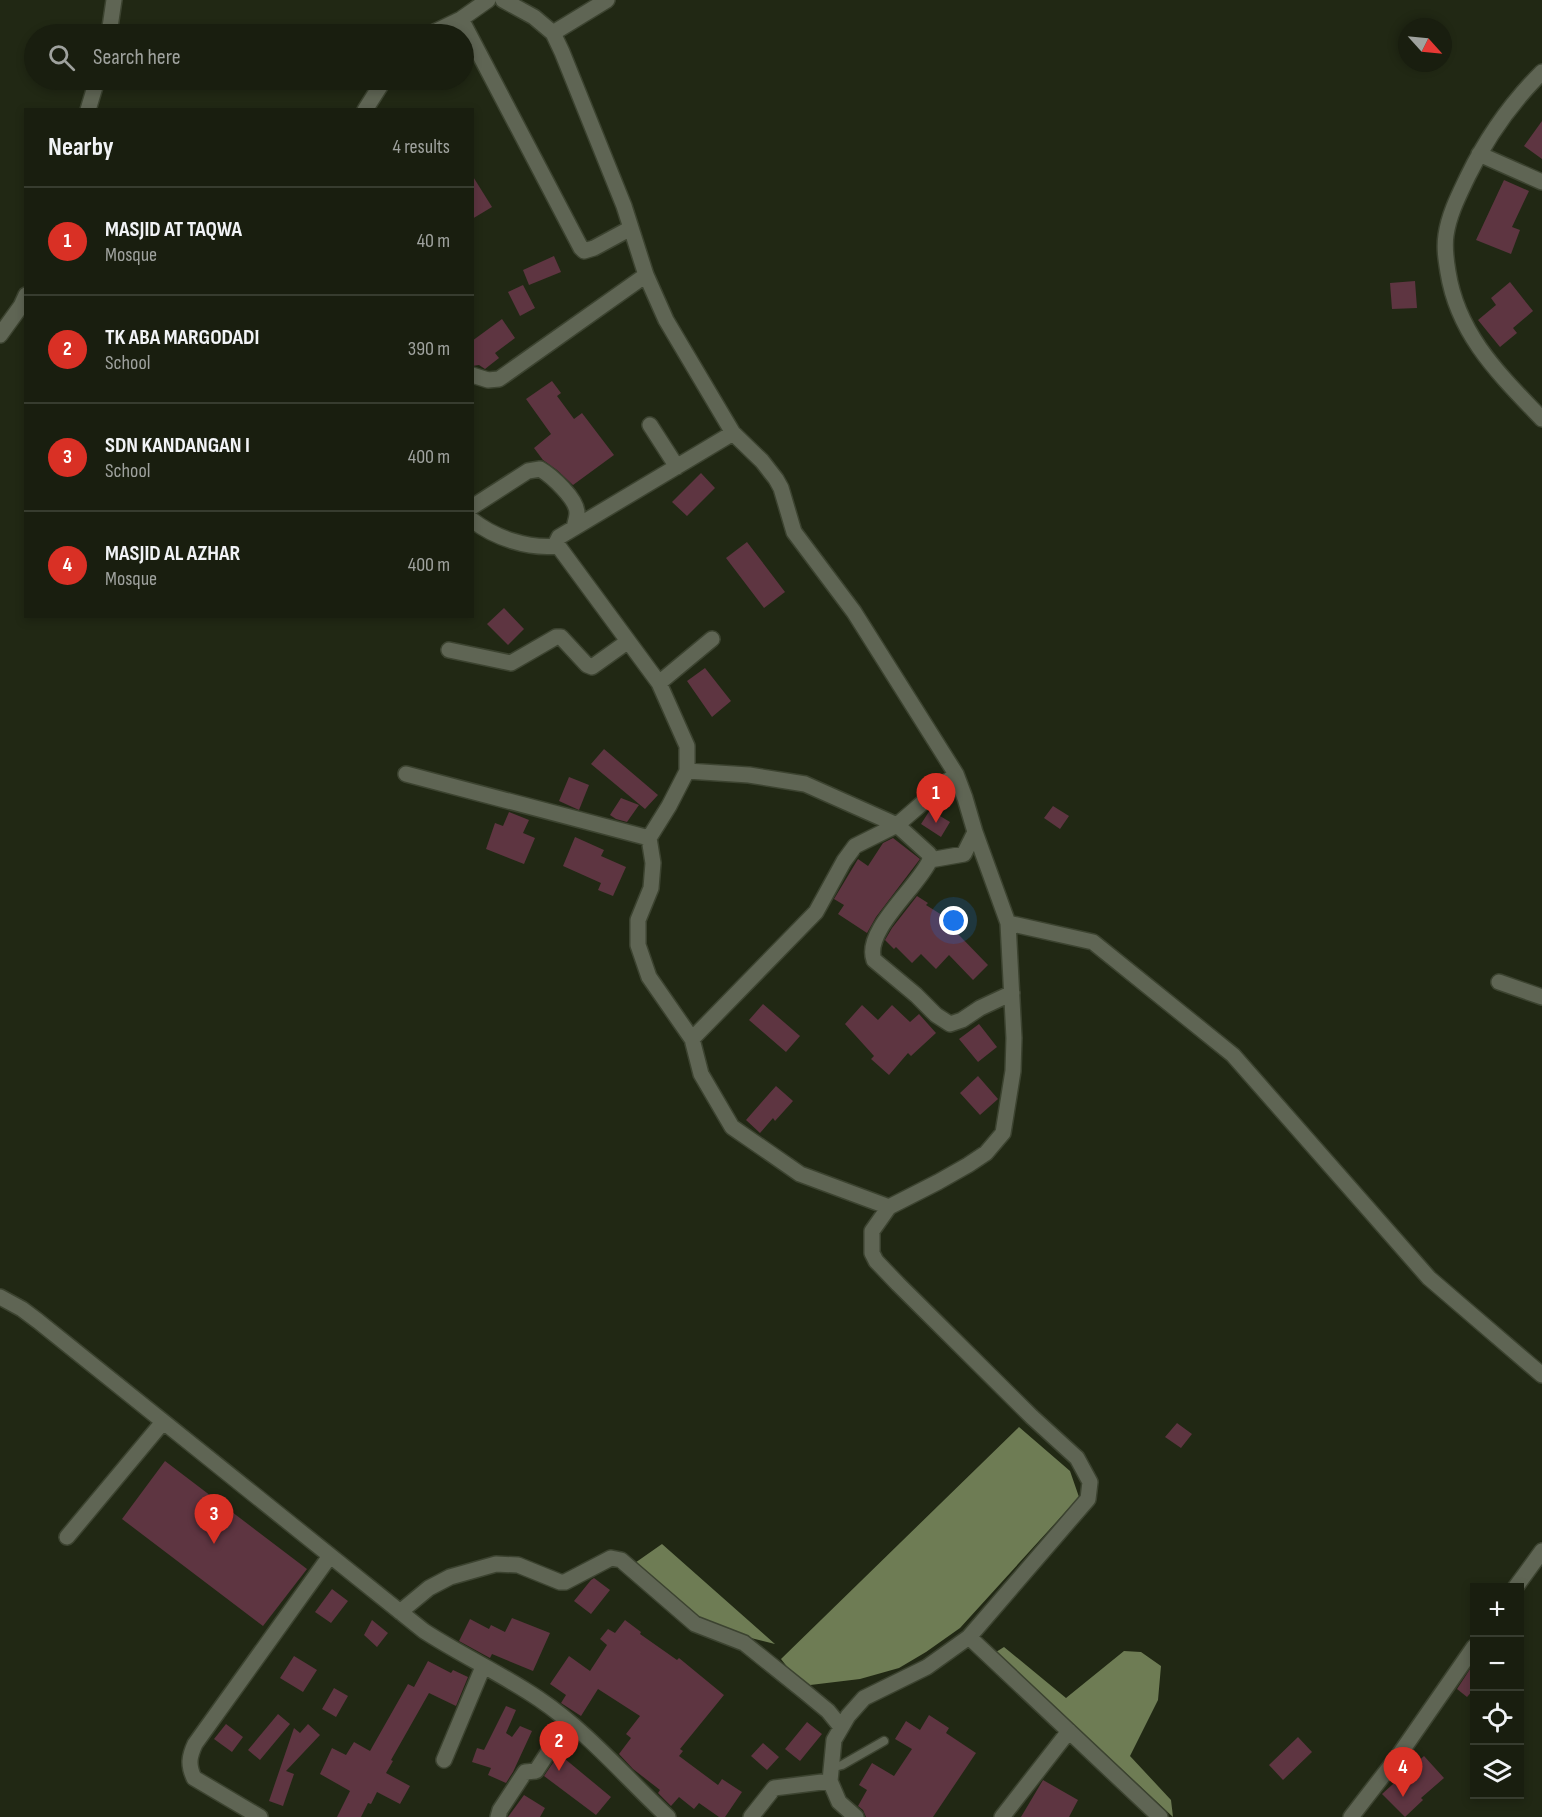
<!DOCTYPE html>
<meta charset="utf-8">
<style>
body{margin:0;font-family:"Sofia Sans Condensed",sans-serif;background:#222718;color:#f1f3f6}
.controls{position:absolute;right:18px;bottom:18px;display:grid;overflow:hidden;border-radius:0px;box-shadow:0 3px 9px #0003}
.controls button{width:54px;height:54px;display:grid;place-items:center;padding:0;border:0;border-bottom:2px solid #373c2f;background:#191e0f;color:#f1f3f6;font:30px sans-serif}
.compass{position:absolute;left:1398px;top:18px;width:54px;height:54px;border-radius:50%;background:#191e0f;box-shadow:0 3px 9px #0003;rotate:117deg}
.you{position:absolute;left:954px;top:921px;width:21px;height:21px;margin:-15px;border:4px solid #fff;border-radius:50%;background:#1a73e8;box-shadow:0 0 0 9px #1a73e833}
.badge{display:grid;place-items:center;width:39px;height:39px;border-radius:50%;background:#d93025;color:#fff;font-size:20px;font-weight:700}
.pin{position:absolute;translate:-50% -50px;filter:drop-shadow(0 2px 3px #0008)}
.pin::after{content:'';position:absolute;top:32px;width:21px;height:18px;background:inherit;clip-path:polygon(0 0,100% 0,50% 100%)}
.list{margin:0;padding:0;list-style:none}
h2{display:flex;justify-content:space-between;align-items:center;height:78px;margin:0;padding:0 24px;font-size:26px}
h2 small{font-size:20px;font-weight:400;color:#9fa29e}
.list li{display:grid;grid-template-columns:39px 1fr auto;gap:18px;align-items:center;box-sizing:border-box;height:108px;padding:0 24px;border-top:2px solid #373c2f}
.list b{display:block;font-size:22px;white-space:nowrap}
.list p{margin:0;font-size:20px;white-space:nowrap;color:#9fa29e}
.list em{font-size:20px;font-style:normal;color:#9fa29e}
.icon{flex:none;width:33px;height:33px;fill:none;stroke:currentColor;stroke-width:2;stroke-linecap:round;stroke-linejoin:round}
.map{position:relative;flex:none;width:1542px;height:1817px;overflow:hidden}
.search{position:absolute;background:#191e0f;box-shadow:0 3px 9px #0003;left:24px;top:24px;width:450px;height:66px;display:flex;align-items:center;gap:15px;box-sizing:border-box;padding:0 21px;border-radius:33px;color:#9fa29e;font-size:22px}
.panel{position:absolute;background:#191e0f;box-shadow:0 3px 9px #0003;left:24px;top:108px;width:450px;height:510px;border-radius:0px}
.map>svg:first-child{display:block}
</style>
<div class="map">
<svg width="1542" height="1817" viewBox="0 0 1542 1817">
<rect width="100%" height="100%" fill="#212814"/>
<path fill="#6e7c54" d="M1019 1427 1070 1471 1079 1497 960 1628 926 1652 899 1668 860 1679 802 1686 781 1659Z
M662 1544 775 1644 699 1625 632 1565Z
M1004 1647 1066 1698 1124 1651 1141 1652 1161 1666 1158 1700 1130 1756 1171 1800 1173 1817 996 1652Z"/>
<path fill="#5e3541" d="M1542 121V159L1524 146Z
M472 175 492 207 472 219Z
M1504 180 1529 191 1512 227 1520 230 1511 254 1476 240Z
M554 256 561 272 529 285 523 270Z
M1415 281 1417 308 1392 309 1390 283Z
M1510 282 1533 311 1513 328 1517 333 1500 347 1478 320 1496 305 1491 298Z
M523 285 535 308 520 316 508 292Z
M502 319 515 338 495 353 499 358 485 369 479 365 472 366V341Z
M552 381 561 393 557 396 574 419 582 413 614 455 573 485 557 470 543 460 534 448 551 434 526 399Z
M701 473 715 488 687 516 672 502Z
M747 542 785 592 764 608 726 558Z
M504 608 524 629 508 645 487 624Z
M705 668 731 701 712 717 687 681Z
M604 749 658 795 645 809 591 764Z
M569 777 589 785 579 810 559 801Z
M621 798 639 805 627 822 616 819 610 815Z
M1053 806 1069 816 1060 829 1044 818Z
M930 810 950 822 941 837 921 824Z
M509 812 529 820 523 833 535 838 524 864 486 849 495 823 503 826Z
M575 837 604 850 601 856 626 867 613 896 598 890 601 883 563 866Z
M893 838 920 859 876 917 867 933 838 914 844 905 834 899 858 859 868 866 883 843Z
M917 896 928 903 926 905 961 927 957 933 988 965 973 980 949 955 936 969 921 954 912 963 896 947 894 949 885 940 892 928Z
M763 1004 800 1036 786 1052 749 1020Z
M862 1005 878 1020 892 1005 910 1022 919 1014 936 1033 911 1056 908 1053 889 1075 871 1059 874 1056 845 1024Z
M979 1024 997 1047 978 1062 959 1039Z
M978 1076 998 1099 980 1115 960 1093Z
M776 1086 793 1101 775 1121 773 1118 760 1133 746 1120Z
M1177 1423 1192 1434 1181 1448 1165 1437Z
M165 1461 307 1569 263 1626 122 1519Z
M594 1578 610 1590 591 1614 574 1601 591 1580Z
M332 1589 348 1601 331 1623 315 1612Z
M512 1618 550 1633 533 1671 492 1654 490 1658 459 1641 470 1619 489 1629 491 1625 505 1632Z
M372 1620 388 1633 377 1647 364 1635Z
M625 1620 641 1632 640 1634 677 1660 679 1658 724 1695 680 1749 683 1751 679 1756 718 1785 722 1779 742 1792 725 1817H719L699 1803 694 1809 679 1797 671 1806 658 1793 660 1790 633 1769 619 1754 631 1738 626 1734 640 1716 598 1689 581 1716 561 1703 566 1695 550 1684 569 1656 590 1671 607 1645 600 1639 608 1629 615 1633Z
M294 1656 317 1670 303 1692 280 1678Z
M428 1661 451 1673 453 1670 468 1677 456 1706 429 1693 391 1760 393 1761 386 1773 410 1786 400 1804 377 1792 371 1804 368 1803 361 1817H337L350 1791 320 1774 332 1748 346 1755 354 1742 370 1751 408 1684 414 1687Z
M1474 1663V1689L1467 1697 1457 1689Z
M334 1688 348 1696 336 1717 322 1709Z
M506 1706 516 1710 506 1733 512 1737 520 1726 532 1731 513 1772 506 1783 488 1775 491 1768 472 1762 477 1748 484 1750Z
M278 1714 290 1724 260 1760 248 1750Z
M929 1715 949 1728 946 1733 976 1753 933 1817H866L863 1810 858 1806 867 1790 859 1785 872 1763 894 1776 912 1749 895 1739 906 1721 920 1730Z
M807 1722 822 1734 800 1761 785 1749Z
M226 1724 243 1737 232 1752 214 1739Z
M308 1724 320 1735 286 1771 294 1774 283 1806 269 1801 294 1728 300 1733Z
M1298 1737 1312 1752 1283 1780 1269 1765Z
M763 1743 779 1757 767 1770 751 1756Z
M559 1754 611 1797 596 1815 544 1776Z
M1424 1756 1444 1778 1421 1798 1423 1800 1405 1817 1382 1794Z
M1043 1780 1078 1800 1069 1817H1021Z
M524 1795 545 1808 540 1817H508Z"/>
<g fill="none" stroke-linecap="round" stroke-linejoin="round">
<g stroke="#3c4330" stroke-width="11">
<path id="service" d="M831 1768 842 1765 884 1741"/>
</g>
<g stroke="#3c4330" stroke-width="18">
<path id="minor" d="M503 0 534 17 553 33 562 52 624 206 646 275 666 320 733 433 762 461 776 479 781 488 794 532 854 612 956 774 965 798 975 832 1008 923 1014 1038 1013 1071 1003 1133 986 1153 968 1165 938 1182 889 1207 872 1231V1253L876 1261 898 1284 1032 1417 1077 1458 1090 1482 1088 1499 969 1637 927 1667 864 1698 848 1716 834 1740 830 1781
M461 19 581 248 584 251 594 248 631 228
M553 33 607 0
M109 34 114 0
M430 34 461 19 488 0
M1542 72C1511 103 1487 137 1468 176 1459 195 1449 214 1446 235 1444 248 1446 260 1448 272 1458 335 1499 374 1542 419
M88 110 97 80
M365 110 384 80
M1479 154 1542 182
M0 335 21 306 26 295
M472 375 488 380 499 379 646 275
M650 425 677 467
M733 433 559 537 556 543 659 683 687 746V771L669 806 649 838 653 863 651 888 638 920V945L649 977 692 1039 701 1074 732 1127 800 1174 889 1207
M472 507 528 471 540 469C552 476 577 499 577 513 577 518 575 523 574 528
M472 520C495 538 528 549 557 546
M449 650 511 663 556 637H561L587 665 592 667 627 642
M659 683 712 639
M687 771 749 775 805 784 897 825 929 854 930 860C919 886 863 931 874 960L916 995 936 1015 950 1024 962 1020 980 1008 1012 993
M406 774 649 838
M930 860 964 854 975 832
M1008 923 1093 942 1233 1055 1429 1278 1542 1375
M1499 982 1542 997
M692 1039 816 912 844 861 855 846 897 825 956 774
M0 1297 22 1309 38 1321 424 1631C461 1655 502 1674 539 1699 588 1732 625 1777 668 1817
M67 1537 163 1422
M400 1612 429 1588 450 1577 496 1564 518 1565 560 1582H565L611 1558 621 1560 695 1624 744 1643 805 1692 828 1711 841 1727
M969 1637 1160 1817
M444 1760 483 1667
M260 1817 194 1778C188 1765 189 1757 195 1744L330 1556
M498 1817 500 1810 525 1772 536 1771 568 1722
M751 1817 774 1788 830 1781 839 1802 856 1817
M1002 1817 1069 1731"/>
</g>
<g stroke="#3c4330" stroke-width="18">
<path id="tertiary" d="M1515 1588 1542 1551
M1351 1817 1399 1755 1474 1647"/>
</g>
<use href="#service" stroke="#5f6554" stroke-width="8"/>
<use href="#minor" stroke="#5f6554" stroke-width="15"/>
<use href="#tertiary" stroke="#5f6554" stroke-width="15"/>
</g>
</svg>
<div class="controls">
<button>+</button>
<button>−</button>
<button><svg class="icon" aria-label="locate" viewBox="0 0 24 24"><circle cx="12" cy="12" r="6"/><path d="M12 2v4M12 18v4M2 12h4M18 12h4"/></svg></button>
<button><svg class="icon" aria-label="layers" viewBox="0 0 24 24"><path d="M12 4l9 5-9 5-9-5zM3 14l9 5 9-5"/></svg></button>
</div>
<svg class="compass" viewBox="-18 -18 36 36"><path d="M0-13l5 13h-10z" fill="#e53935"/><path d="M0 13l5-13h-10z" fill="#9fa29e"/></svg>
<div class="you"></div>
<div class="pin badge" style="left:936px;top:823px">1</div>
<div class="pin badge" style="left:559px;top:1771px">2</div>
<div class="pin badge" style="left:214px;top:1544px">3</div>
<div class="pin badge" style="left:1403px;top:1797px">4</div>
<div class="search"><svg class="icon" aria-label="search" viewBox="0 0 24 24"><circle cx="10" cy="10" r="6"/><path d="M15 15l6 6"/></svg>Search here</div>
<section class="panel">
<h2>Nearby<small>4 results</small></h2>
<ul class="list">
<li><span class="badge">1</span><div><b>MASJID AT TAQWA</b><p>Mosque</p></div><em>40 m</em></li>
<li><span class="badge">2</span><div><b>TK ABA MARGODADI</b><p>School</p></div><em>390 m</em></li>
<li><span class="badge">3</span><div><b>SDN KANDANGAN I</b><p>School</p></div><em>400 m</em></li>
<li><span class="badge">4</span><div><b>MASJID AL AZHAR</b><p>Mosque</p></div><em>400 m</em></li>
</ul>
</section>
</div>
